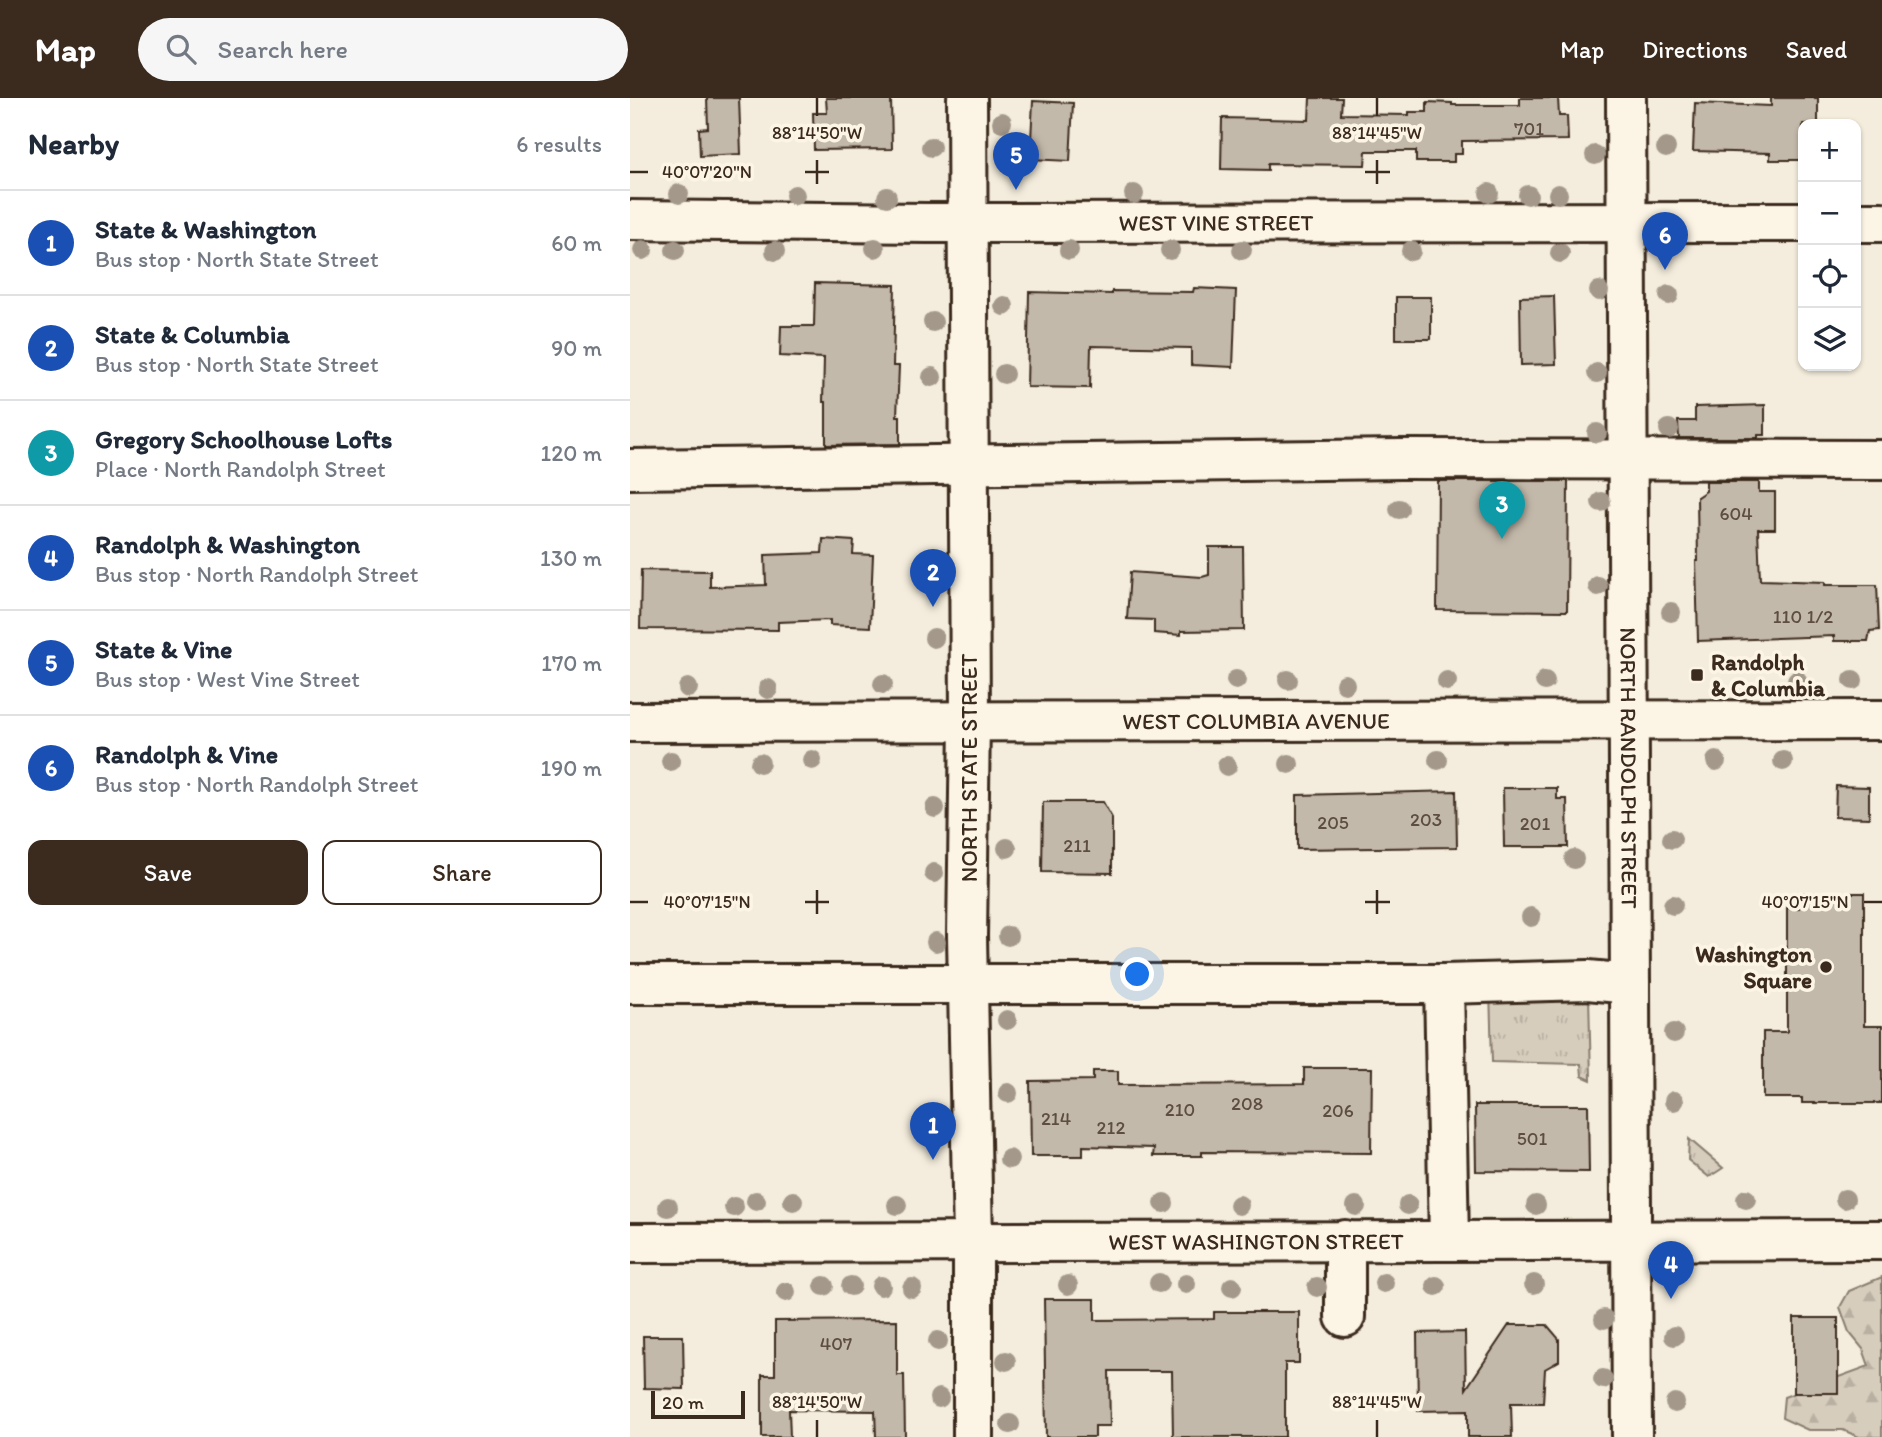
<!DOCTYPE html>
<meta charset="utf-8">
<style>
body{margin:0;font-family:Itim,sans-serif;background:#f6f6f7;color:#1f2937}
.controls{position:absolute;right:21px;top:21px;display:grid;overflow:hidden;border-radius:14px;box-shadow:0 2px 5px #0004}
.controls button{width:63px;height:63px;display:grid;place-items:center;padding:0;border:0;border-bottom:2px solid #e0e1e3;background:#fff;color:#1f2937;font:35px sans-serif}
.scale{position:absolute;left:21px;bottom:18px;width:94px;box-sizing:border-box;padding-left:7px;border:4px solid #3b2a1e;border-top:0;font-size:19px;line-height:24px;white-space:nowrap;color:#3b2a1e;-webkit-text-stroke:5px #fcf5e5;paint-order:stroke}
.you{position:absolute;left:508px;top:877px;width:24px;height:24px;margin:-18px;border:5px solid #fff;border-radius:50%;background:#1a73e8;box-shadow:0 0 0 10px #1a73e833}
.badge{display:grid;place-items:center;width:46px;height:46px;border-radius:50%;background:#3b2a1e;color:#fff;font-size:23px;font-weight:700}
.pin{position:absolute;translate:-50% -58px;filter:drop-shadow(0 2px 4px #0008)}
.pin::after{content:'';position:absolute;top:37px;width:24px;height:21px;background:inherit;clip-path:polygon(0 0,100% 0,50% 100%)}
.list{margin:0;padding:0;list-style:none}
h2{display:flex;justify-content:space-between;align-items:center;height:91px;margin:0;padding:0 28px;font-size:30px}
h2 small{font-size:23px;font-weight:400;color:#747a83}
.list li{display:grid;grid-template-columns:46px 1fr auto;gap:21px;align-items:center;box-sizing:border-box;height:105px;padding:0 28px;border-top:2px solid #e0e1e3}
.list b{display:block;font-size:26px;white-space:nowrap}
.list p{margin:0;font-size:23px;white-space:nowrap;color:#747a83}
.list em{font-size:23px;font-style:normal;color:#747a83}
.actions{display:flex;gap:14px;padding:21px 28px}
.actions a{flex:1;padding:16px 0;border:2px solid #3b2a1e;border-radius:14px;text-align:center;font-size:24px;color:#3b2a1e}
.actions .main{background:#3b2a1e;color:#fff}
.icon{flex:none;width:38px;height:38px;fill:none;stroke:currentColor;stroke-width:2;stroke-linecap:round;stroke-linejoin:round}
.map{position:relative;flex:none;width:1252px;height:1339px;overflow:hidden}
header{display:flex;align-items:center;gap:42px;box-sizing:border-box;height:98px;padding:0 35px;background:#3b2a1e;color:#fff}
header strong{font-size:33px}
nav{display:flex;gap:38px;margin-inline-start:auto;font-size:24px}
.search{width:490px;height:63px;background:#f6f6f7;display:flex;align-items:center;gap:18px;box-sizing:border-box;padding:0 24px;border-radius:38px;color:#747a83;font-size:26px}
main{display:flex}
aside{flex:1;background:#fff}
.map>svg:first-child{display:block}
</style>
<header>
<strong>Map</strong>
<div class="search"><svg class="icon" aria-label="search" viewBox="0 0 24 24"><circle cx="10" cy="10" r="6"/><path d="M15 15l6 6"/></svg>Search here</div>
<nav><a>Map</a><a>Directions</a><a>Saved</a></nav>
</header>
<main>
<aside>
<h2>Nearby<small>6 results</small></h2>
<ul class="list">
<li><span class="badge" style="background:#1a4fb4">1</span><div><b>State &amp; Washington</b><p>Bus stop · North State Street</p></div><em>60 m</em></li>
<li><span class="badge" style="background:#1a4fb4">2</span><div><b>State &amp; Columbia</b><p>Bus stop · North State Street</p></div><em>90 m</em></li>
<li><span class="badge" style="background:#0f9aa8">3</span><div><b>Gregory Schoolhouse Lofts</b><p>Place · North Randolph Street</p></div><em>120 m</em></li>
<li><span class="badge" style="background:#1a4fb4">4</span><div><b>Randolph &amp; Washington</b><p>Bus stop · North Randolph Street</p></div><em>130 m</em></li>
<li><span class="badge" style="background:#1a4fb4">5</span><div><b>State &amp; Vine</b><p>Bus stop · West Vine Street</p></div><em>170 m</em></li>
<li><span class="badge" style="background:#1a4fb4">6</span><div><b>Randolph &amp; Vine</b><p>Bus stop · North Randolph Street</p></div><em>190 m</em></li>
</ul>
<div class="actions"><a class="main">Save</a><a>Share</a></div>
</aside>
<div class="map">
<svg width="1252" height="1339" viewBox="0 0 1252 1339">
<defs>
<pattern id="grass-tufts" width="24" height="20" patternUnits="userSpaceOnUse" patternTransform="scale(1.75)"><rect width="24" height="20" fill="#d6cdbd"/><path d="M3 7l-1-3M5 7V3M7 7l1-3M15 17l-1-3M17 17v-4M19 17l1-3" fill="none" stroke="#b9b0a2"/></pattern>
<pattern id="forest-firs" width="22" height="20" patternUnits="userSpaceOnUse" patternTransform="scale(1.75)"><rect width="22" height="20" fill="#d6cdbd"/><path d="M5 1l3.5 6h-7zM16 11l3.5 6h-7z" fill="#b9b0a2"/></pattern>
</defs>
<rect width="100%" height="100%" fill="#f4eddd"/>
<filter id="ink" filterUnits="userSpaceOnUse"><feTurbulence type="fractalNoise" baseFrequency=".0143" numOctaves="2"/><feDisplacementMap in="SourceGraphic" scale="14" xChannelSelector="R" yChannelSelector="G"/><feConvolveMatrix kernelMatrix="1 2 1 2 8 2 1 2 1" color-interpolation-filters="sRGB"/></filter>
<g filter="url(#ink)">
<path fill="url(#grass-tufts)" stroke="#887c6e" stroke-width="2" d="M860 891 959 897 961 982 952 978 951 966 862 964Z
M1059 1041 1093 1070 1079 1079 1058 1062Z"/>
<path fill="url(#forest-firs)" stroke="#887c6e" stroke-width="2" d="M1252 1179V1339H1229L1213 1332H1178L1152 1320 1154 1299 1239 1268 1233 1251 1219 1234 1210 1209 1219 1193Z"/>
<path fill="#c3b9aa" stroke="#3b2a1e" stroke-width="2" d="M77 0H109L111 56 70 58 69 31 78 30Z
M196 0H261L262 51 184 52 183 15H197Z
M680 0H712L711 16 779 17V14H797V4L822 5V7H890V0H928L929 18H937L938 42 832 43V56H824V64H786V53H736L735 67 638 66V72L591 71 592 20 679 22Z
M1141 0H1188V26H1173V62H1140V55L1063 53 1065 5 1141 8Z
M403 3 443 5 440 63 400 61Z
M185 185 265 187 263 268H269L267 318H270V346L196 347V304H193L194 260 150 258 151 228H184Z
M564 190 606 192 603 269 561 267V250L461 248 460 290 397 289 399 194 482 196V193L563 194Z
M924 198 926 266 891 267 890 199Z
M766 199H801V241H766Z
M1135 307V337H1128V340H1049L1048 323H1065V309Z
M808 383H938L937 513 807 512Z
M1076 384H1129V394H1145V431H1128L1130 482 1195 484V487H1247L1249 532 1240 533 1238 543H1204V538L1068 543 1066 463H1068L1067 399 1076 393Z
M193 441 224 443 223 456 243 457 240 529 200 527V522L148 524V532L10 531 11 472 80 473V489L136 487 135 457 192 455Z
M579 449H613L614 532 551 533V537L524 535V522L497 521 500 474 572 479 579 477Z
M1206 688 1239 689V720L1205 719Z
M873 690H927V701H937L938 749H874Z
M826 693 827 749 667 751V697Z
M413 704H473L482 720V775L412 774Z
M1169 795H1234V928H1252V1005H1172V1000H1133V934H1157V810H1169Z
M674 970H742L741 1055 572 1054V1058H523L524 1050 453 1048V1058H401L400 983 463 982V973H488V987L674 986Z
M845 1007H958L959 1074 846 1073Z
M414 1201H465V1222L584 1221V1214H669V1265H655V1339H543L542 1273H479L480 1328H465V1339H416Z
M1164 1220H1208V1295H1164Z
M267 1222V1277H274L275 1339H246L245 1313 159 1312 160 1339H132V1277H145V1223Z
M879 1227H917L929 1241V1263L915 1271 913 1305H881L882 1339H838V1312L788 1313 787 1235 835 1234 836 1291Z
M13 1238H53L54 1291 14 1290Z"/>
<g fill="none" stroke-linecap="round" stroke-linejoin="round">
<g stroke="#3b2a1e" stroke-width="44">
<g id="minor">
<path id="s1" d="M0 122 296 125 1173 124"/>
<path d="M1226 124H1252"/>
<path d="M0 371 771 361 1252 362"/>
<path id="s2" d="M0 624 1252 622"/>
<path d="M0 886H814L958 882 1000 886"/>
<path d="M814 886 819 1142"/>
<path d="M715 1142V1219"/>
<path id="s3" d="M0 1145 1252 1142"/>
</g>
</g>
<g stroke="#3b2a1e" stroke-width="44">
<g id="major">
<path d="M337 0 340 623 337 838 343 1143V1339"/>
<path id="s4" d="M996 0 1002 1339"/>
</g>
</g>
<use href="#minor" stroke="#fcf5e5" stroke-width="38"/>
<use href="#major" stroke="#fcf5e5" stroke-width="38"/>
</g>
<g fill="#a4988a">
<circle cx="372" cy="24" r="10"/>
<circle cx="301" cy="49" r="10"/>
<circle cx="1036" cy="50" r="10"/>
<circle cx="965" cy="57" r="10"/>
<circle cx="859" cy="95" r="10"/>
<circle cx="49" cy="96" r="10"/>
<circle cx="504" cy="96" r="10"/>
<circle cx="928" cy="96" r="10"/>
<circle cx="165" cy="97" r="10"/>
<circle cx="898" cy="97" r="10"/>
<circle cx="257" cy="99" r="10"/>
<circle cx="245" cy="150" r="10"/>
<circle cx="13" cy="152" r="10"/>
<circle cx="45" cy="152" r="10"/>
<circle cx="439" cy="152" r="10"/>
<circle cx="540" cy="152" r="10"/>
<circle cx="612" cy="152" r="10"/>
<circle cx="145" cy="153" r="10"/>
<circle cx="781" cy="153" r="10"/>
<circle cx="930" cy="155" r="10"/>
<circle cx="969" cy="193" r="10"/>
<circle cx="1039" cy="197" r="10"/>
<circle cx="374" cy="208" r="10"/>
<circle cx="303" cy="224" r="10"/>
<circle cx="967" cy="275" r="10"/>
<circle cx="374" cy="276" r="10"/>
<circle cx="302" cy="279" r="10"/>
<circle cx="1039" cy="331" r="10"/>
<circle cx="967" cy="335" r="10"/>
<circle cx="971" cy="404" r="10"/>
<circle cx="769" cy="411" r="10"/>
<circle cx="968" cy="488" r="10"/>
<circle cx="1041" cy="514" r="10"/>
<circle cx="304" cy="540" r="10"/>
<circle cx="606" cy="582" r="10"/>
<circle cx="658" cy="582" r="10"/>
<circle cx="1167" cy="582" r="10"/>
<circle cx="1223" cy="582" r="10"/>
<circle cx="817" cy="583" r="10"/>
<circle cx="915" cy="583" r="10"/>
<circle cx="253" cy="586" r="10"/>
<circle cx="715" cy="586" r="10"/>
<circle cx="58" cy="590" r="10"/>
<circle cx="138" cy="591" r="10"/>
<circle cx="182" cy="662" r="10"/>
<circle cx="808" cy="662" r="10"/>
<circle cx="41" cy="663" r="10"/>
<circle cx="1086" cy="663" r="10"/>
<circle cx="1153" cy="663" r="10"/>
<circle cx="130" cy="665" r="10"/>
<circle cx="659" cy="666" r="10"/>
<circle cx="597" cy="668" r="10"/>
<circle cx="305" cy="710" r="10"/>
<circle cx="1042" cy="741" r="10"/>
<circle cx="377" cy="750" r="10"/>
<circle cx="944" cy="761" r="10"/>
<circle cx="304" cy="775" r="10"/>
<circle cx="1043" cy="807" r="10"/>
<circle cx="901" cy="819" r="10"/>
<circle cx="378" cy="838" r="10"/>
<circle cx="306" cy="844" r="10"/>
<circle cx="377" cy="922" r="10"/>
<circle cx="1044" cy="935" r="10"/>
<circle cx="378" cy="995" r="10"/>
<circle cx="1044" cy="1003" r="10"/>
<circle cx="379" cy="1061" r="10"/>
<circle cx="1116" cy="1101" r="10"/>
<circle cx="1215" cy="1101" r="10"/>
<circle cx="126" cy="1103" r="10"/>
<circle cx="163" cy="1103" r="10"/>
<circle cx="534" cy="1105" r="10"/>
<circle cx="267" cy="1107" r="10"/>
<circle cx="609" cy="1107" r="10"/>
<circle cx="778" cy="1107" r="10"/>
<circle cx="906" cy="1107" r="10"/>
<circle cx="726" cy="1108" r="10"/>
<circle cx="38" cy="1109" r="10"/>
<circle cx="104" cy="1109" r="10"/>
<circle cx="529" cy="1185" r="10"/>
<circle cx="754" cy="1185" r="10"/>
<circle cx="556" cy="1186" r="10"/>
<circle cx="904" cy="1186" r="10"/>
<circle cx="438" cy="1187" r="10"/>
<circle cx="194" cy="1188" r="10"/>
<circle cx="221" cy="1188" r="10"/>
<circle cx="251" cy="1188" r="10"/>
<circle cx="806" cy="1188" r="10"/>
<circle cx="602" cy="1189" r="10"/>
<circle cx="687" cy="1189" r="10"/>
<circle cx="282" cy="1190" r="10"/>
<circle cx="156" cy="1194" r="10"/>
<circle cx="974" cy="1221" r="10"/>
<circle cx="1044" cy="1238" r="10"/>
<circle cx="308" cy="1243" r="10"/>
<circle cx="376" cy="1263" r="10"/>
<circle cx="973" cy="1281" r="10"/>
<circle cx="309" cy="1300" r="10"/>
<circle cx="1045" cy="1305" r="10"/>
<circle cx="380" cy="1326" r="10"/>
</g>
</g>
<path fill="none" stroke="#3b2a1e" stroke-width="2.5" d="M187 0V18M747 0V18M187 62V86M747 62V86M0 74H18M175 74H199M735 74H760M187 792V816M747 792V816M0 804H18M175 804H199M735 804H760M1234 804H1252M187 1322V1339M747 1322V1339"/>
<g fill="#3b2a1e" stroke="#fcf5e5" stroke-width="2.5">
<rect x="1060" y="570" width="14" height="14" rx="3.5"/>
<circle cx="1196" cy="869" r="7"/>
</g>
<g text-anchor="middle" stroke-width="7" stroke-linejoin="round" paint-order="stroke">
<g font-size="19" fill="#5d4e41">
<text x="899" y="37">701</text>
<text x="1106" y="422">604</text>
<text x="1173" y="525">110 1/2</text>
<text x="796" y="728">203</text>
<text x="703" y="731">205</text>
<text x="905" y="732">201</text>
<text x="447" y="754">211</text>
<text x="617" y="1012">208</text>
<text x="550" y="1018">210</text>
<text x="708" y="1019">206</text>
<text x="426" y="1027">214</text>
<text x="481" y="1036">212</text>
<text x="902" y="1047">501</text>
<text x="206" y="1252">407</text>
</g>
<g font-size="23" fill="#3b2a1e" stroke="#fcf5e5">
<text dy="8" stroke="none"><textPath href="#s1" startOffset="586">WEST VINE STREET</textPath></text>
<text dy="8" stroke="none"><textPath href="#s2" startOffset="626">WEST COLUMBIA AVENUE</textPath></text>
<text dy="8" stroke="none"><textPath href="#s4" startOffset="670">NORTH RANDOLPH STREET</textPath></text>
<text transform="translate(339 670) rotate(-90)" y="8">NORTH STATE STREET</text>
<text dy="8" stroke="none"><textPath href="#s3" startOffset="626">WEST WASHINGTON STREET</textPath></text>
</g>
<g font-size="23" font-weight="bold" fill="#3b2a1e" stroke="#fcf5e5" text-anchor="start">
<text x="1081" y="572">Randolph<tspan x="1081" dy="26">&amp; Columbia</tspan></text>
<text x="1182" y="864" text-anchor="end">Washington<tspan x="1182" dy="26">Square</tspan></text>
</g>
</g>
<g font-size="18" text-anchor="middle" fill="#3b2a1e" stroke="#fcf5e5" stroke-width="7" stroke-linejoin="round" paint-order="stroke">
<text x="187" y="41">88°14'50"W</text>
<text x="747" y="41">88°14'45"W</text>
<text x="77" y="80">40°07'20"N</text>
<text x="77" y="810">40°07'15"N</text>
<text x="1175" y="810">40°07'15"N</text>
<text x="187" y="1310">88°14'50"W</text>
<text x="747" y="1310">88°14'45"W</text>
</g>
</svg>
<div class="controls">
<button>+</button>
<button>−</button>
<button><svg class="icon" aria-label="locate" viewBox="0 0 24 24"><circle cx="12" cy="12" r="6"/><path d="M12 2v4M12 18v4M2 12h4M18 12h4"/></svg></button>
<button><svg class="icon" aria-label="layers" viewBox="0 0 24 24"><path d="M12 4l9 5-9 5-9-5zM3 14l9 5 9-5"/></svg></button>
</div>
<div class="scale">20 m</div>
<div class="you"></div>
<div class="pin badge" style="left:303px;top:1062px;background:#1a4fb4">1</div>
<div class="pin badge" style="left:303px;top:509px;background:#1a4fb4">2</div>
<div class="pin badge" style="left:872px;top:441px;background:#0f9aa8">3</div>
<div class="pin badge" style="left:1041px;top:1201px;background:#1a4fb4">4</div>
<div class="pin badge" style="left:386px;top:92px;background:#1a4fb4">5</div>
<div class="pin badge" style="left:1035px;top:172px;background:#1a4fb4">6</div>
</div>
</main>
